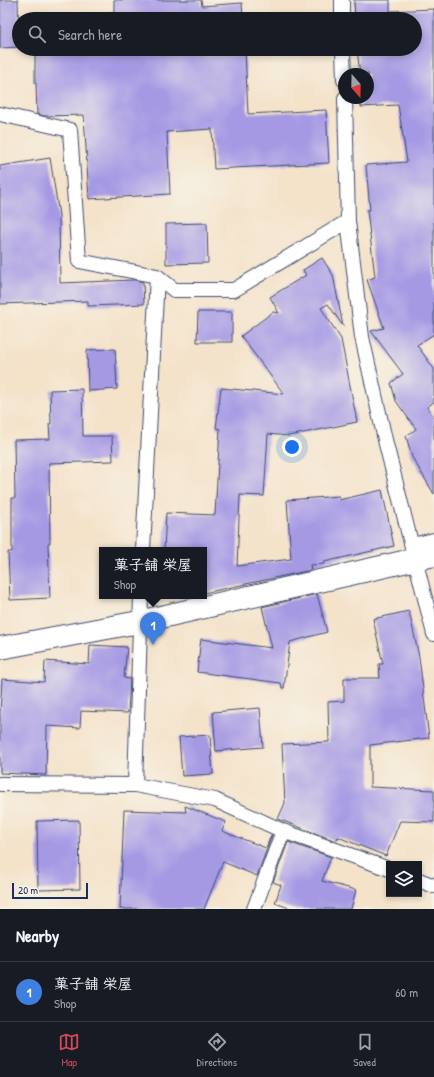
<!DOCTYPE html>
<meta charset="utf-8">
<style>
body{margin:0;font-family:"Patrick Hand","Klee One",sans-serif;background:#20242c;color:#f1f3f6}
.controls{position:absolute;right:12px;bottom:12px;display:grid;overflow:hidden;border-radius:0px;box-shadow:0 2px 6px #0003}
.controls button{width:36px;height:36px;display:grid;place-items:center;padding:0;border:0;border-bottom:1px solid #363941;background:#171b24;color:#f1f3f6;font:20px sans-serif}
.compass{position:absolute;left:338px;top:68px;width:36px;height:36px;border-radius:50%;background:#171b24;box-shadow:0 2px 6px #0003;rotate:160deg}
.scale{position:absolute;left:12px;bottom:10px;width:76px;box-sizing:border-box;padding-left:4px;border:2px solid #1b2f5e;border-top:0;font-size:11px;line-height:14px;white-space:nowrap;color:#1b2f5e;-webkit-text-stroke:3px #f7f3e8;paint-order:stroke}
.you{position:absolute;left:292px;top:447px;width:14px;height:14px;margin:-10px;border:3px solid #fff;border-radius:50%;background:#1a73e8;box-shadow:0 0 0 6px #1a73e833}
.badge{display:grid;place-items:center;width:26px;height:26px;border-radius:50%;background:#d1495b;color:#fff;font-size:13px;font-weight:700}
.pin{position:absolute;translate:-50% -33px;filter:drop-shadow(0 1px 2px #0008)}
.pin::after{content:'';position:absolute;top:21px;width:14px;height:12px;background:inherit;clip-path:polygon(0 0,100% 0,50% 100%)}
.popup{position:absolute;left:99px;top:547px;width:108px;height:52px;box-sizing:border-box;display:grid;place-content:center;border-radius:0px;background:#171b24;filter:drop-shadow(0 1px 3px #0005);font-size:13px;white-space:nowrap;color:#9ea1a6}
.popup b{font-size:15px;color:#f1f3f6}
.popup::after{content:'';position:absolute;left:50%;top:100%;margin-left:-8px;border:8px solid transparent;border-top-color:#171b24}
.list{margin:0;padding:0;list-style:none}
h2{display:flex;justify-content:space-between;align-items:center;height:52px;margin:0;padding:0 16px;font-size:17px}
h2 small{font-size:13px;font-weight:400;color:#9ea1a6}
.list li{display:grid;grid-template-columns:26px 1fr auto;gap:12px;align-items:center;box-sizing:border-box;height:60px;padding:0 16px;border-top:1px solid #363941}
.list b{display:block;font-size:15px;white-space:nowrap}
.list p{margin:0;font-size:13px;white-space:nowrap;color:#9ea1a6}
.list em{font-size:13px;font-style:normal;color:#9ea1a6}
.icon{flex:none;width:22px;height:22px;fill:none;stroke:currentColor;stroke-width:2;stroke-linecap:round;stroke-linejoin:round}
.map{position:relative;flex:none;width:434px;height:909px;overflow:hidden}
.search{position:absolute;background:#171b24;box-shadow:0 2px 6px #0003;left:12px;right:12px;top:12px;height:44px;display:flex;align-items:center;gap:10px;box-sizing:border-box;padding:0 14px;border-radius:22px;color:#9ea1a6;font-size:15px}
.sheet{height:112px;background:#171b24}
nav{display:flex;justify-content:space-around;align-items:center;box-sizing:border-box;height:56px;border-top:1px solid #363941;background:#171b24;font-size:11px;color:#9ea1a6}
nav a{display:grid;justify-items:center;gap:2px}
nav .on{color:#d1495b}
.map>svg:first-child{display:block}
</style>
<div class="map">
<svg width="434" height="909" viewBox="0 0 434 909">
<rect width="100%" height="100%" fill="#f7f3e8"/>
<filter id="ink" filterUnits="userSpaceOnUse"><feTurbulence type="fractalNoise" baseFrequency=".025" numOctaves="2"/><feDisplacementMap in="SourceGraphic" scale="8" xChannelSelector="R" yChannelSelector="G"/><feConvolveMatrix kernelMatrix="1 2 1 2 8 2 1 2 1" color-interpolation-filters="sRGB"/></filter>
<filter id="wash" filterUnits="userSpaceOnUse"><feTurbulence type="fractalNoise" baseFrequency=".012" numOctaves="4" result="noise"/><feDisplacementMap in="SourceGraphic" scale="16" xChannelSelector="R" yChannelSelector="G"/><feGaussianBlur stdDeviation="0.9" result="paint"/><feColorMatrix in="noise" values="0 0 0 0 0 0 0 0 0 0 0 0 0 0 0 0 0 1.4 0 .05"/><feComposite in="paint" operator="in"/></filter>
<g filter="url(#wash)">
<rect width="100%" height="100%" fill="#f4e2c9"/>
<g id="blocks">
<path fill="#a599e4" d="M0 0H18L19 47 0 48Z
M114 0H201L202 6 242 3 243 19H83V15L114 13Z
M354 0H390V11L434 9V334L417 345 434 369V402L427 407 434 418V494L412 457 406 436 416 429 396 401 391 383 403 374 371 331 384 328 367 280 375 277 367 210H370L366 165 407 162 398 105 361 107V98H368V74H360L357 49H415V19H355Z
M35 49H245L248 114 326 110 329 163 214 169 212 129 167 132 170 194 89 199 84 115 45 116 37 114 36 83H35Z
M50 158 59 215 60 283 134 280 143 282 144 304 88 306V301L0 304V166Z
M207 223 208 263 166 264V224Z
M322 258 333 275 343 326 328 304 321 308 341 339 357 422 289 436 268 434 264 496 240 495 237 566 291 559 287 500 339 496V500L382 490 394 546 324 562V564L310 565 311 570 204 593V550H164L166 513 215 515 220 429 216 428 221 388 284 394 241 336 273 312 279 313 270 297 306 275 303 270Z
M198 312H232V342H197Z
M115 349 117 389 88 391 87 350Z
M82 389 83 436H112L113 461 49 463 50 543H48L50 598 10 600 8 552H12V498H15L14 440 50 439 49 424H51L50 390Z
M317 594 327 632 290 642 284 688H282L281 683 197 672 201 639 272 648 262 607Z
M409 611 419 657 429 738 370 745V787L434 790V822L400 821 386 856 338 837 336 841 278 819 285 803 282 744 329 742 328 702 344 701V678H380L379 664H383L373 619Z
M90 645 127 647 124 678 130 679 128 713 81 711 80 728 47 726 46 775 0 773V713L2 679 44 682 45 661 89 664Z
M260 708 263 747 216 751 213 712Z
M210 735 213 774 182 776 179 737Z
M185 806 226 822 222 831 266 848 271 835H272L257 876 223 862 204 909H120L124 810 186 812Z
M79 820 80 889 38 890 37 821Z
M288 842 331 857 322 881 356 890 351 909H292L275 903 281 885 273 882Z"/>
</g>
</g>
<g filter="url(#ink)">
<use href="#blocks" fill-opacity="0" stroke="#3c4a6e" stroke-width="1"/>
<g fill="none" stroke-linecap="round" stroke-linejoin="round">
<g stroke="#3c4a6e" stroke-width="16">
<path id="lane" d="M342 0V19
M343 49 344 80
M345 98 348 221 362 337 386 444 434 634
M0 114 70 130 79 261 157 276 174 290H234L348 221
M412 545 434 540
M143 550 157 276
M0 784 135 785 215 800 283 831 389 869
M135 785 141 596
M419 880 434 886
M254 909 283 831"/>
</g>
<g stroke="#3c4a6e" stroke-width="24">
<path id="secondary" d="M0 648 139 622 434 555"/>
</g>
<use href="#lane" stroke="#fff" stroke-width="14"/>
<use href="#secondary" stroke="#fff" stroke-width="22"/>
</g>
</g>
</svg>
<div class="controls">
<button><svg class="icon" aria-label="layers" viewBox="0 0 24 24"><path d="M12 4l9 5-9 5-9-5zM3 14l9 5 9-5"/></svg></button>
</div>
<svg class="compass" viewBox="-18 -18 36 36"><path d="M0-13l5 13h-10z" fill="#e53935"/><path d="M0 13l5-13h-10z" fill="#9ea1a6"/></svg>
<div class="scale">20 m</div>
<div class="you"></div>
<div class="pin badge" style="left:153px;top:645px;background:#3f7fe0">1</div>
<div class="popup"><b>菓子舗 栄屋</b>Shop</div>
<div class="search"><svg class="icon" aria-label="search" viewBox="0 0 24 24"><circle cx="10" cy="10" r="6"/><path d="M15 15l6 6"/></svg>Search here</div>
</div>
<section class="sheet">
<h2>Nearby<small></small></h2>
<ul class="list">
<li><span class="badge" style="background:#3f7fe0">1</span><div><b>菓子舗 栄屋</b><p>Shop</p></div><em>60 m</em></li>
</ul>
</section>
<nav>
<a class="on"><svg class="icon" aria-label="map" viewBox="0 0 24 24"><path d="M3 6l6-2 6 2 6-2v14l-6 2-6-2-6 2zM9 4v14M15 6v14"/></svg>Map</a>
<a><svg class="icon" aria-label="directions" viewBox="0 0 24 24"><path d="M12 3l9 9-9 9-9-9zM9 14v-3h6M13 9l2 2-2 2"/></svg>Directions</a>
<a><svg class="icon" aria-label="saved" viewBox="0 0 24 24"><path d="M7 4h10v16l-5-4-5 4z"/></svg>Saved</a>
</nav>
